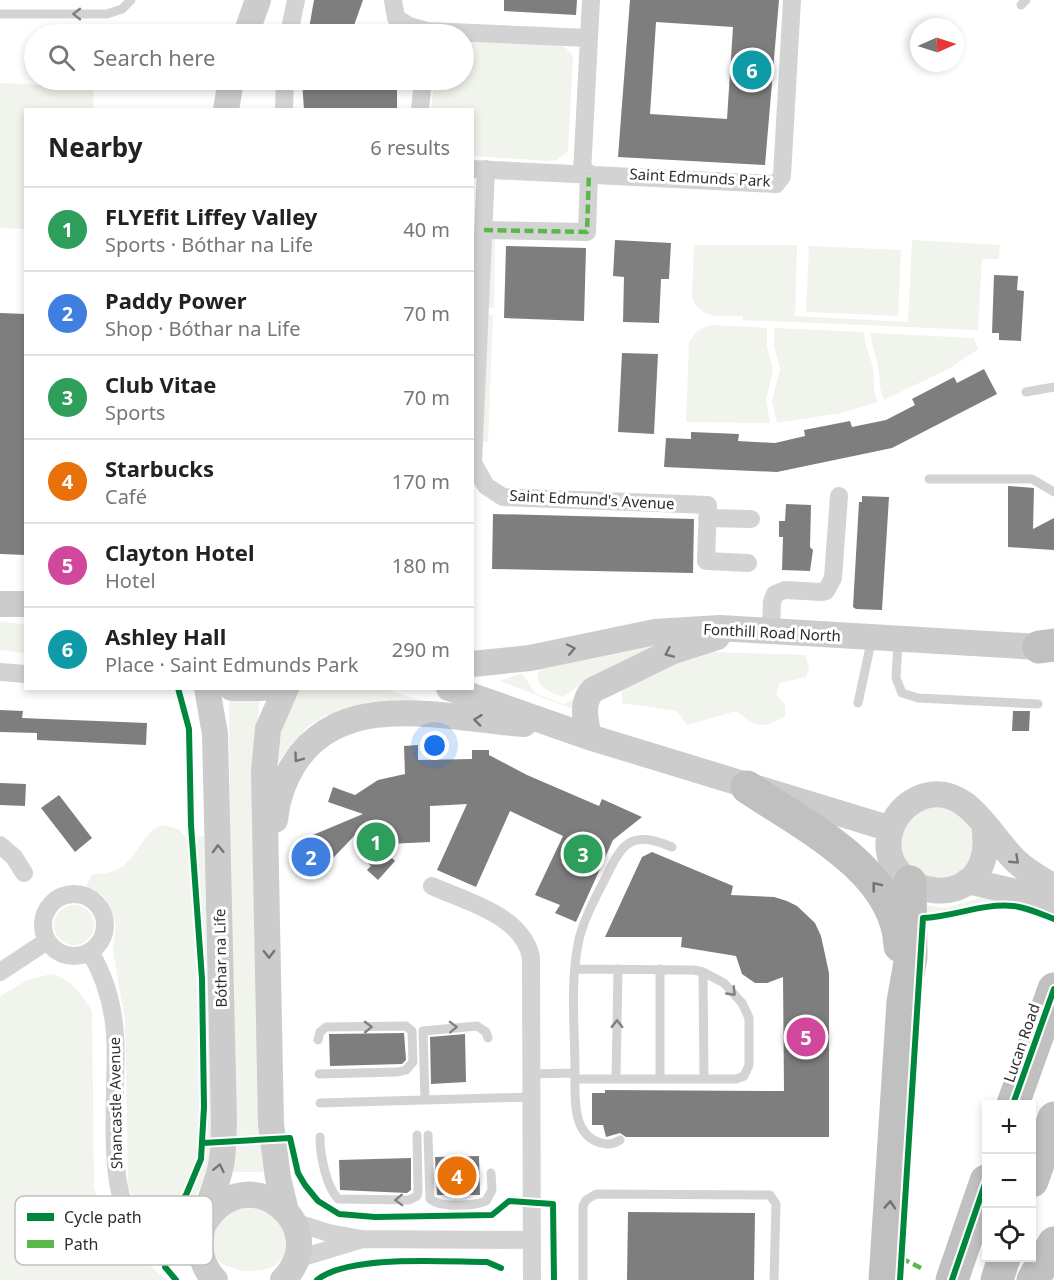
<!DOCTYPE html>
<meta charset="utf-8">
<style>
body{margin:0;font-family:"Noto Sans",sans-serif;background:#f6f6f6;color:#222}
.controls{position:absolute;right:18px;bottom:18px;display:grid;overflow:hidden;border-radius:0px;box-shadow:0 3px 9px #0003}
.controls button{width:54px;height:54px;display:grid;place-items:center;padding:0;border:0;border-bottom:2px solid #e0e0e0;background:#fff;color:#222;font:30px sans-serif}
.compass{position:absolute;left:910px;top:18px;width:54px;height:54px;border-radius:50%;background:#fff;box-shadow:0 3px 9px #0003;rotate:87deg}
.you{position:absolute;left:435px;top:746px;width:21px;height:21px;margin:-15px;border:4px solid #fff;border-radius:50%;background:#1a73e8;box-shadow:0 0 0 9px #1a73e833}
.badge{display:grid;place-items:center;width:39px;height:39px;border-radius:50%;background:#b45309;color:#fff;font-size:20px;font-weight:700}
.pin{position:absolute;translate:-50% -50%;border:3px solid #fff;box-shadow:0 2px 6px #0006}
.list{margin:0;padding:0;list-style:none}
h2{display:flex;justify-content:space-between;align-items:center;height:78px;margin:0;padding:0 24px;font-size:26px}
h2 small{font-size:20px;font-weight:400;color:#767676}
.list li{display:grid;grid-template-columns:39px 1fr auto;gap:18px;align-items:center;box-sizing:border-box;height:84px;padding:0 24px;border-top:2px solid #e0e0e0}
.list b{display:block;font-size:22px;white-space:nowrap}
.list p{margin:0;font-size:20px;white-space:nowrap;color:#767676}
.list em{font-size:20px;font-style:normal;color:#767676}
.icon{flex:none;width:33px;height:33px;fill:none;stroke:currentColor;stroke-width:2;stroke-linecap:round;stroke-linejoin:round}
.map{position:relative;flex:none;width:1054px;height:1280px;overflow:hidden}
.search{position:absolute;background:#fff;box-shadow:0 3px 9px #0003;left:24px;top:24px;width:450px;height:66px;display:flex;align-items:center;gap:15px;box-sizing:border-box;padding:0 21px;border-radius:33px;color:#767676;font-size:22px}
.panel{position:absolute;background:#fff;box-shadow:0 3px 9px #0003;left:24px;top:108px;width:450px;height:582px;border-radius:0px}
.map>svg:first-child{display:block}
</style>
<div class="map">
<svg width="1054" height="1280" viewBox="0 0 1054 1280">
<rect width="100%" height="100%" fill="#fff"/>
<path fill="#f0f4ec" d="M464 39 555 44 566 48 573 57 568 151 557 160 548 161 473 156 472 110H431L434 80H464Z
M0 83 94 87 93 109 26 110 25 229 0 228Z
M495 237 494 308H487L489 243Z
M912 240 1000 245 999 259H982L978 330 743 320V316C723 316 699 320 692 297L694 245H797L795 316 908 322Z
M809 246 901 250 898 316 806 312Z
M487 315H493L488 442H482Z
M711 325 767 328V346L773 370 766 400 770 423 686 422 689 342 698 330Z
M774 328 864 332C865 350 871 355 873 369 875 382 872 390 878 402L841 413 777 423 772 401 780 369 774 346Z
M871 333 974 338 978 349 952 367 884 400C878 388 881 379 878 367 876 354 871 346 871 333Z
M0 622 25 624V653L0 650Z
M689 636 581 684 563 697C549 692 529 684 542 667Z
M711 652 806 655 809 669 806 677 780 683 776 694 785 704V716C761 730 757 727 736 711L687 725 677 711 622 703V688L697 655Z
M522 673 535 693 564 704 574 698 573 709 500 681Z
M295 689H386L427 703 330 720 327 714 308 726 278 762H270Z
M263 694 259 704 257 748 268 1172H233L229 700Z
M901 843a37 37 0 1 1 74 0a37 37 0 1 1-74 0Z
M163 825 178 829 187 838 204 836 212 1153C204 1183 191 1221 155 1221L139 1209 128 1187 125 1020 113 951 116 926 110 906 102 895 86 886 92 875C101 873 112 873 120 868 137 858 144 830 163 825Z
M982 897 1015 902C1002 902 989 900 977 903 957 907 942 913 922 913L916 904 946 908Z
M54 925a20 20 0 1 1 40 0a20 20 0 1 1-40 0Z
M51 974C73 980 80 992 92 1011L94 1186C104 1237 131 1247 166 1280H0V996L28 980Z
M243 1201 278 1215C281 1222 285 1229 287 1237 295 1279 225 1280 211 1252 209 1244 212 1232 213 1224Z"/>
<path fill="#7e7e7e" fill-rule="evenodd" d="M314 0H363L351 34H308Z
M504 0H577L576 15 504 11Z
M630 0H779L765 165 618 157ZM656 22 733 27 727 119 650 114Z
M302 80H397V110H304Z
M615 240 671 243 669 279H661L659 323 623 322 624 277 613 276Z
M506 246 586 248 584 321 504 318Z
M994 275 1018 276 1017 290 1024 291 1021 341 999 340V333H992Z
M0 313 26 314V555L0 554Z
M622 353 658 354 654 434 618 432Z
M984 369 997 394 892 448 777 472 664 467 666 438 691 439V432L739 434 738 441 775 443 805 436 804 430 850 421 852 427 886 420 915 405 912 399 954 377 957 383Z
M1008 486 1034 488 1033 529 1054 518V550L1008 547Z
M862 496 889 497 882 610 856 609 853 607 859 502H862Z
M786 504 811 505 810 547 813 550 810 571 782 570 783 537H779V521H785Z
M493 514 694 519 693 573 492 569Z
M0 710 23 711 22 718 147 723 146 745 37 740V733L0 732Z
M1013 711H1030L1029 731H1012Z
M418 745V760L472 759V750H489V755L527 775 599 806 602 799 642 817 613 840 576 922 555 913 560 905 535 895 563 836 510 811 476 887 437 870 467 804 430 806V842L366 845 355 835 316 876 305 865 296 842 363 814 328 802 333 787 355 795 378 780 405 774 404 746Z
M0 783 26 784 25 806 0 805Z
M59 795 92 838 75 852 41 808Z
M379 845 395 861 378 880 367 870 371 866 366 861Z
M652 852 733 886 731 895 774 897 787 901 797 906 815 923 821 936 829 973V1137H626L620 1133 606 1137 603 1125H592V1093H605V1090L784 1091 783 977 767 983H755L742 974 736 956 681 947 682 937H605L642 857Z
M404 1033 406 1060 402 1064 330 1066 329 1034Z
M465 1034 466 1082 431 1084 430 1037Z
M479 1156 480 1195H437L435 1157Z
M411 1158V1190L407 1193 340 1190 339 1160Z
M628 1212 755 1213 754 1280H627Z"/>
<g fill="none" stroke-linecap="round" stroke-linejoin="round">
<path stroke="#d3d3d3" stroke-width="9" d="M1021 5 1026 0
M0 14H107L122 9 131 0
M1026 392 1054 387
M929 479H1032L1054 492
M898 642 896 678 902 693 918 698 1038 704
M858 703 872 638
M660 969V1078
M703 972 704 1079
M318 1040 320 1032 326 1027 406 1026 412 1031 413 1062 406 1070 398 1072 319 1074
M530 1074 575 1073C575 1031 570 986 578 944 582 923 594 900 604 881 622 844 629 829 672 847
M575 1076C575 1099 572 1135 601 1143 608 1145 614 1144 620 1140
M575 1079H736L744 1076 749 1065V1018L742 1003 724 983 703 972 694 970 575 969
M616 1079 618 969
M425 1100 423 1031 477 1026 486 1032 488 1038
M320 1103 530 1097
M428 1135 430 1199C441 1208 473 1206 486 1201L492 1190 491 1173
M320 1137C320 1155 326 1186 338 1199L409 1200 417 1196 418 1191 417 1135
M583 1280V1206L586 1200 596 1194 770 1195 776 1204 774 1280"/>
<path stroke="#d3d3d3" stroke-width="18" d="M393 0 396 18 409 26 427 31 589 38
M289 34 296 0
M284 109 285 80
M420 110 423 80
M472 169 776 184 782 176 792 0
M486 169 473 463 486 486 503 497 708 505 706 561 748 563
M582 173 591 0
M484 230 587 232 589 173
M707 518 751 519
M771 629 772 602 775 594 785 590 822 592 826 591 833 578 839 496
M0 672 26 674
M0 845 14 857 24 873
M432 886C467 902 522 915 531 957L532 1280
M43 925a31 31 0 1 1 62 0a31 31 0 1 1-62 0Z
M90 952C105 977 113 1005 115 1034 119 1077 103 1195 135 1222 154 1238 176 1240 199 1241
M0 972 47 941
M294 1222 329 1233 362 1239 531 1240
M297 1259 360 1240"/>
<path stroke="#ccc" stroke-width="26" d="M246 34 258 0
M226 110 231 80
M0 604H26
M472 664 530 658 655 632 720 628 1039 647
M207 688 215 734 216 776 224 1123C223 1138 224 1155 220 1170 211 1205 184 1249 215 1280
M232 688H262
M286 688 268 729 264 771 271 1124 278 1178 286 1211
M449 688 589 737 891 829
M589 737C586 721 580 703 593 690L673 651 717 637
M275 820C277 800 283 781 294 764 342 687 449 719 524 724
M984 824C1001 926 865 898 892 826 898 812 909 801 925 796 968 784 990 837 1016 861 1027 872 1041 879 1054 887
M968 881 1016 892 1054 906
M205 1222C248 1154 335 1228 283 1280"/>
<path stroke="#c0c0c0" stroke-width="33" d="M1039 647 1054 645
M747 787C803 825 897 870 900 946
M1013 1104 1054 989
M1032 1181 1054 1118
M885 1280 903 1002 911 957 910 882
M952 1280 986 1181
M997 1280 1004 1258
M1033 1280 1054 1243"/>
<path stroke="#58b947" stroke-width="4.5" stroke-dasharray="9 4.5" stroke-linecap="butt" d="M484 230 587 232 589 173
M901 1258 921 1268"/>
<g stroke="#fff" stroke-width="10">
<path id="cycleway" d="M1013 1104 1054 989
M203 1143 290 1138 298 1173 305 1185 318 1201 339 1214 375 1217 492 1215 509 1201 553 1204 554 1280
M176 1280 165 1267 170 1240 169 1214 186 1195 201 1159 204 1107 202 979 191 825 189 729 178 688
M317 1280C349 1254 445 1262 487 1262L501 1268
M900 1280 923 918C953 917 982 903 1013 906 1026 907 1041 914 1054 919
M952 1280 986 1181"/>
</g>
<use href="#cycleway" stroke="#00873e" stroke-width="6"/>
</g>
<defs><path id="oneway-chevron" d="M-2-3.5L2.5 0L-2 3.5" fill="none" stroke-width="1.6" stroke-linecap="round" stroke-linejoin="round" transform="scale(1.5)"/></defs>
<g stroke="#808080">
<use href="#oneway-chevron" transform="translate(77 14) rotate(180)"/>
<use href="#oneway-chevron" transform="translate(732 992) rotate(46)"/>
<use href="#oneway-chevron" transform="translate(617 1024) rotate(-89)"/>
<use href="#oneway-chevron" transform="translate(368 1027) rotate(-1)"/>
<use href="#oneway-chevron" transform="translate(453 1027) rotate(-2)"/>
<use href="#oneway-chevron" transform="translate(399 1200) rotate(178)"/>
</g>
<g stroke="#757575">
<use href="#oneway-chevron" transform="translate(571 649) rotate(-12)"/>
<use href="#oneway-chevron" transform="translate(669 653) rotate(156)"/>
<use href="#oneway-chevron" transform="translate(478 720) rotate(-173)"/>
<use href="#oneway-chevron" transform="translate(298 758) rotate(126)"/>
<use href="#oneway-chevron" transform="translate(218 849) rotate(-92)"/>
<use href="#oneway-chevron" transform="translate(1015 860) rotate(43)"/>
<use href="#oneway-chevron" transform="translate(269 954) rotate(89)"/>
<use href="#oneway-chevron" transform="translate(219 1168) rotate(-78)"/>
</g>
<g stroke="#707070">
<use href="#oneway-chevron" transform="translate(876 886) rotate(-128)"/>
<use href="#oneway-chevron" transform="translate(890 1205) rotate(-86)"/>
</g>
<g text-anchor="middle" stroke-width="6" stroke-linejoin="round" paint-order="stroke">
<g font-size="15" fill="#2e2e2e" stroke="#fff">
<text transform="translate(700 178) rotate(3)" y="5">Saint Edmunds Park</text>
<text transform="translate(592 500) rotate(3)" y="5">Saint Edmund's Avenue</text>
<text transform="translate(772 633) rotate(3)" y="5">Fonthill Road North</text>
<text transform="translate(221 958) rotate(-91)" y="5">Bóthar na Life</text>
<text transform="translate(1022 1043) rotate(-71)" y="5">Lucan Road</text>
<text transform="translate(116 1103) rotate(-91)" y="5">Shancastle Avenue</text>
</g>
</g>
<rect x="15" y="1196" width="198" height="69" rx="9" fill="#fff" stroke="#c0c0c0" stroke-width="1.5"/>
<rect x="27" y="1213" width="27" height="8" fill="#00873e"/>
<rect x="27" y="1240" width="27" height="8" fill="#58b947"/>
<g font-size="16" fill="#2e2e2e">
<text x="64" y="1223">Cycle path</text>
<text x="64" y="1250">Path</text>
</g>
</svg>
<div class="controls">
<button>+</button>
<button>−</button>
<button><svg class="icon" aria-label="locate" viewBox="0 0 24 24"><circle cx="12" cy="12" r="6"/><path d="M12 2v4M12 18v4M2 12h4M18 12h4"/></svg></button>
</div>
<svg class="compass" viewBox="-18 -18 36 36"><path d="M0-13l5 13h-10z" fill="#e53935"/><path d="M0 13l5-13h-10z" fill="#767676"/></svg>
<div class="you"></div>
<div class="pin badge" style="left:376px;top:842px;background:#2e9e5b">1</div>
<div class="pin badge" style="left:311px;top:857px;background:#3f7fe0">2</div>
<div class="pin badge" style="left:583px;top:854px;background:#2e9e5b">3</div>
<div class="pin badge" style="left:457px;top:1176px;background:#e8710a">4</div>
<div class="pin badge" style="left:806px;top:1037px;background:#d1479c">5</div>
<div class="pin badge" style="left:752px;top:70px;background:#0f9aa8">6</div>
<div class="search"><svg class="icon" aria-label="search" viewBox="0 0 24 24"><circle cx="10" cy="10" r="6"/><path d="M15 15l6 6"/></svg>Search here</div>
<section class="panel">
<h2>Nearby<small>6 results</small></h2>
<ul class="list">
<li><span class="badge" style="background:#2e9e5b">1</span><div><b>FLYEfit Liffey Valley</b><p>Sports · Bóthar na Life</p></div><em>40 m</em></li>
<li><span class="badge" style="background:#3f7fe0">2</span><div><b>Paddy Power</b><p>Shop · Bóthar na Life</p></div><em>70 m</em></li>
<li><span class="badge" style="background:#2e9e5b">3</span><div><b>Club Vitae</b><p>Sports</p></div><em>70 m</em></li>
<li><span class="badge" style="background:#e8710a">4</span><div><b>Starbucks</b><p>Café</p></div><em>170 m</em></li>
<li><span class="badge" style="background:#d1479c">5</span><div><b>Clayton Hotel</b><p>Hotel</p></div><em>180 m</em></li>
<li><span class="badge" style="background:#0f9aa8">6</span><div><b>Ashley Hall</b><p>Place · Saint Edmunds Park</p></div><em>290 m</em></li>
</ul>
</section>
</div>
